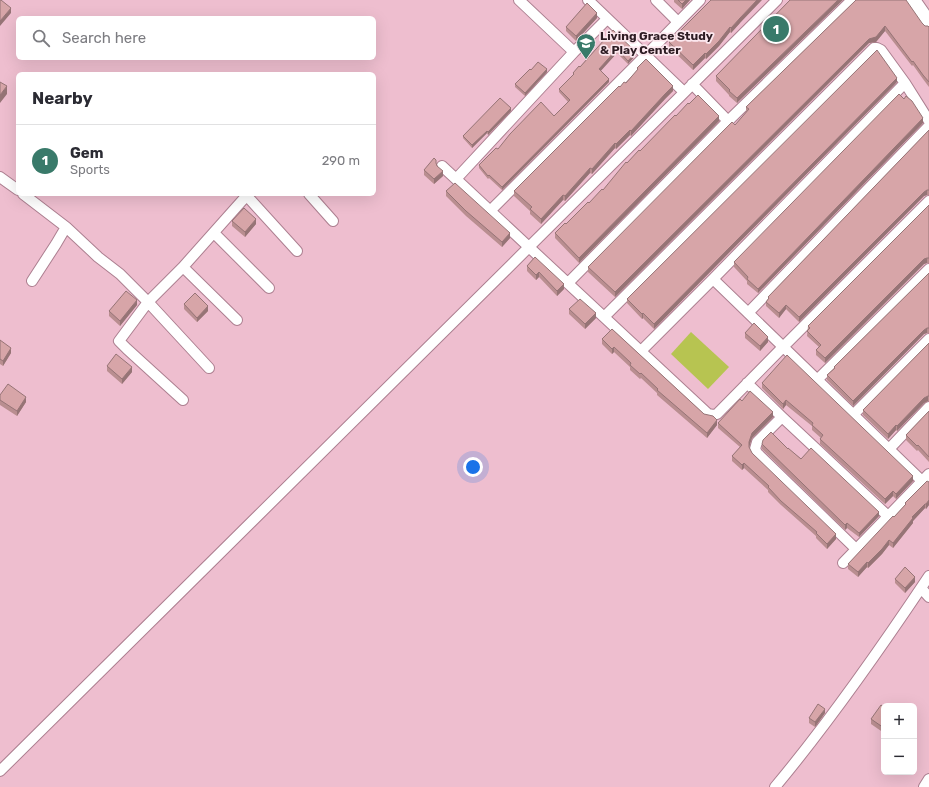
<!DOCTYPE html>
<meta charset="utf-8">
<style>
body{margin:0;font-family:Rubik,sans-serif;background:#f2f2f3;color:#2b2b33}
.controls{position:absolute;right:12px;bottom:12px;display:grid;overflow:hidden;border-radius:6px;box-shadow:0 4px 16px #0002}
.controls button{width:36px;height:36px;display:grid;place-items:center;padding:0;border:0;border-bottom:1px solid #e1e1e2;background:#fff;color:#2b2b33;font:20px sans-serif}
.you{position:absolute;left:473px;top:467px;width:14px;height:14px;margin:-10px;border:3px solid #fff;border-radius:50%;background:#1a73e8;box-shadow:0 0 0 6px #1a73e833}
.badge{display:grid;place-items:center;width:26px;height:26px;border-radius:50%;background:#397a6a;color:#fff;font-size:13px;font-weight:700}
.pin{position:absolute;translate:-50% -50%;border:2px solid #fff;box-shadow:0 1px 4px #0006}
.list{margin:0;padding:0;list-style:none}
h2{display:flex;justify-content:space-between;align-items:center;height:52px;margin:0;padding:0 16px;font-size:17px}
h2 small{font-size:13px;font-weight:400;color:#7c7c81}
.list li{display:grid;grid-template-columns:26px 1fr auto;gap:12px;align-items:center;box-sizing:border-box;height:72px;padding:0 16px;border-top:1px solid #e1e1e2}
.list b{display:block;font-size:15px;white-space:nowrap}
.list p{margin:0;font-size:13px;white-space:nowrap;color:#7c7c81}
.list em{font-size:13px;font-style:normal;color:#7c7c81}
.icon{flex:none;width:22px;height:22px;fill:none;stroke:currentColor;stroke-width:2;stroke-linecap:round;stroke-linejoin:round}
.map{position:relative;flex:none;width:929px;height:787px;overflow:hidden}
.search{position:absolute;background:#fff;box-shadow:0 4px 16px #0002;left:16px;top:16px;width:360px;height:44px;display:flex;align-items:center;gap:10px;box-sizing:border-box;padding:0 14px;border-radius:6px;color:#7c7c81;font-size:15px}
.panel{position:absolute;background:#fff;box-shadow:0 4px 16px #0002;left:16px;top:72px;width:360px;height:124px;border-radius:6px}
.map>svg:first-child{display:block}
</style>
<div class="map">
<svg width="929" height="787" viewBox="0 0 929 787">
<rect width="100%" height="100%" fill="#eebecf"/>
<path fill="#b7c451" d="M691 332 729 367 708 389 671 354Z"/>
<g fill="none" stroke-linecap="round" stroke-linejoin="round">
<g stroke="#ac7f90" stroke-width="12">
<path id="street" d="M519 0 574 52
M588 0 684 92
M656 0 678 22
M692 84 728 121
M442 166 708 414 713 415 717 414 783 347 929 201
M0 177 18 190
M456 179 574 52 607 19
M23 194 66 227 98 257 120 274 148 302 209 368
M309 194 333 221
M246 195 297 251
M490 211 646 55 700 0
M214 233 269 288
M183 267 237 320
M713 279 922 481
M32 281 56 244 66 227
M568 283 728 121 852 0
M748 313 929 126
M604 317 874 48H877L881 50 905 83 929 121
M641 351 713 279 905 83
M817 380 929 269
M747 383 782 417 888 516
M183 400 127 349 119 341 148 302 183 267 248 194
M853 415 929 339
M782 417 757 442 755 449 757 453 856 549
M889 449 929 407
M843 563 929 474
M921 588 929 597
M0 771 511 265 529 247 777 0
M775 787C831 720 881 648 929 576
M924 787 929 779"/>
</g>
<g stroke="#ac7f90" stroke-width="16">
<path id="secondary" d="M913 0 929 23"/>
</g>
<use href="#street" stroke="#fff" stroke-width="10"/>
<use href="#secondary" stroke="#fff" stroke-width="14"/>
</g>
<path fill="#b98e90" d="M674 0H690L682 9 674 2Z
M790 0 737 103 729 96V95L716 81V76Z
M856 0 922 23 925 26 929 27V87L923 79 913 65 912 66 885 31 876 42 869 43 615 297 588 272V267L735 125 746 112V107Z
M597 18 576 41 566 31V27Z
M740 23 731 33 730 32 719 46 706 59 705 58 693 70 669 47V42Z
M605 38 636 55 628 64 617 53 600 71 609 82 502 190 489 178 488 179 479 168V165L498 149 554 116 568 102 559 92V89L573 75V73L580 67 605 39Z
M637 68 673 91 665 99 631 136 630 135 616 149 615 148 592 174 590 173 565 201 563 200 541 224 530 214V211L514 196V191L620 87 626 83 637 71Z
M531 70 547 72 525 96 515 87V84Z
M897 82 654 329 643 318 642 319 627 303V299Z
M511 111 488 135 487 133 472 148 463 138V136Z
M676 116 719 121 579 263 555 238V233L566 224 589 203 603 190 627 163 640 151Z
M923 123 758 293 747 284V281L734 267V262Z
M929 130V195H927L924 196 799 322 786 309 779 318 766 306V302L768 299V297Z
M436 163 443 176 434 184 424 175V170Z
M446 191 510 238 502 247 466 216 446 196Z
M929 205V263H927L924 264 825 363 816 355V350L819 347 807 336 808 326Z
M232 221 256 224 245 237 232 226Z
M535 257 564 289 557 296 539 277 536 280 527 271V266Z
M929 273V333H927L924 334 853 406 827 380V375L834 368V367Z
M184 304 208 311 197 322 184 309Z
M137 305 120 326 109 316V311Z
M569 309 596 318 585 329 569 314Z
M612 329 704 414 717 425 707 438 657 395V393L641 378 640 379 630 370V367L614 352 612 354 602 344V339Z
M745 333 768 342 760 351 745 338Z
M0 340 11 353 3 366 0 364Z
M929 343V401H928L924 403 897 431 896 430 888 439 863 415V410Z
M107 366 132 372 122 384 107 371Z
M762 383 913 481 896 499 893 496 885 504 820 444V439L821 438 812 430V426L786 405 783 409 762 388Z
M0 395 26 402 17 416 0 405Z
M742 401 773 417 752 438 749 447 752 453 836 539 827 549 816 538V536L781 505 768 492V490L744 468 742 470 732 461V456L740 447 718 428V423Z
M929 411V462L918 450 917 451 906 440V435Z
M762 444 788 449 879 516 859 537 847 528 845 530 762 449Z
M929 482V505L926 509 925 508 913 521V523L893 548 889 545 882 554 868 568 867 567 858 577 848 569V564L894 517 905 505V503Z
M895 579 915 582 905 593 895 583Z
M884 707V733L871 724V719Z
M825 713 815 727 809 723V718Z"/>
<path fill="#967476" d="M686 0H690L682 9V4Z
M757 0H762L740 23 731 33V28L740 18Z
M838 0H843L737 103V98Z
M11 8V13L0 26V21Z
M597 13V18L576 41V36Z
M885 26V31L876 42 869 43 615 297V292L869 39Z
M730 27V32L719 46 706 59V54Z
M617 49V53L599 73V69Z
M636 52V55L628 64V61Z
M705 53V58L693 70V65Z
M547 69V72L525 96V93Z
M897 78V82L654 329V324Z
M609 79V82L502 190V187Z
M7 86V94L0 103V95Z
M673 86V91L665 99 631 136V131L665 94Z
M511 108V111L488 135V132Z
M719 116V121L579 263V258Z
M923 118V123L758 293V289Z
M630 130V135L616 149V144Z
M487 131V133L472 148V145Z
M615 143V148L592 174V169Z
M590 168V173L565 201V196Z
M443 171V176L434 184V179Z
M927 190V195L924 196 799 322V317L924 192Z
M563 195V200L541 224V219Z
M256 219V224L245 237V232Z
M510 233V238L502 247V242Z
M927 258V263L924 264 825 363V358L924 259Z
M539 272V277L536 280V275Z
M564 284V289L557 296V291Z
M137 300V305L120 326V321Z
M786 305V309L779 318V313Z
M208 306V311L197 322V318Z
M596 313V318L585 329V324Z
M643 313V318L642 319V314Z
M927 328V333L924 334 853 406V401L924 330Z
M768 337V342L760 351V346Z
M614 347V352L612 354V349Z
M11 348V353L3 366V361Z
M132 367V372L122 384V379Z
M928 396V401L924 403 897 431V426L924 398Z
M26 397V402L17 416V411Z
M786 400V405L783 409V404Z
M773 412V417L752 438 749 447V442L752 433Z
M717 420V425L707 438V433Z
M896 425V430L888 439V434Z
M744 463V468L742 470V465Z
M913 476V481L896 499V494Z
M893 491V496L885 504V499Z
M929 500V505L926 509V504Z
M925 504V508L913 521V523L893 548V543L912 517Z
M879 512V516L859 537V533Z
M847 523V528L845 530V525Z
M836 534V539L827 549V544Z
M889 540V545L882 554 868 568V563Z
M867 562V567L858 577V572Z
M915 577V582L905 593V588Z
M825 709V713L815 727V722Z"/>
<path fill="#d7a5a8" stroke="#967476" d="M0 0H1L11 8 0 21Z
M678 0H686L682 4Z
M711 0H757L740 18 731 28 730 27 719 41 706 54 705 53 693 65 669 42Z
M790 0H838L737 98 729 91 730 90 716 76Z
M856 0H906L922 23 925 26H928L929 27V82L923 75 913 61 912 62 885 26 876 37 869 39 615 292 588 267 732 122 735 125 749 109 746 107Z
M587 3 597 13 576 36 566 27Z
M613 30 636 52 628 61 617 49 599 69 609 79 502 187 489 175 488 176 479 165 496 148 498 149 510 134 541 102 554 116 570 100 559 89 574 74 573 73 579 66 580 67Z
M877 50 897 78 654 324 643 313 642 314 627 299Z
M646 59 673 86 665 94 631 131 630 130 616 144 615 143 592 169 590 168 565 196 563 195 541 219 530 209 532 207 514 191 619 86 620 87 624 82 626 83 638 69 637 68Z
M538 62 547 69 525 93 515 84 530 69 531 70Z
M0 82 7 86 0 95Z
M899 94 904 99 906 96 912 101 923 118 758 289 747 279 748 277 734 262Z
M698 95 719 116 579 258 555 233 565 223 566 224 588 202 589 203 602 189 603 190 626 162 627 163 639 150 640 151 675 115 676 116 688 103 689 104Z
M500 98 511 108 488 132 487 131 472 145 463 136Z
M929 130V190H927L924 192 799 317 786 305 779 313 766 302 769 298 768 297Z
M434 158 436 160V163L437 166 443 171 434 179 424 170Z
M455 183 510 233 502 242 466 211 446 191Z
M929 205V258H927L924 259 825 358 816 350 821 345 807 331 810 328 808 326Z
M244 208 256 219 245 232 232 221Z
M535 257 564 284 557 291 539 272 536 275 527 266Z
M929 273V328H927L924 330 853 401 827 375 835 368 834 367Z
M126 291 137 300 120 321 109 311Z
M195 293 208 306 197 318 184 304Z
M580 299 596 313 585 324 569 309Z
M754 323 768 337 760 346 745 333Z
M612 329 704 414 713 416 717 420 707 433 657 390 658 389 641 373 640 374 630 365 631 363 614 347 612 349 602 339Z
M0 340 11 348 3 361 0 359Z
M929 343V396H928L924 398 897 426 896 425 888 434 863 410Z
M116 354 132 367 122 379 107 366Z
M787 355 913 476 896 494 893 491 885 499 820 439 823 435 812 425 813 423 786 400 783 404 762 383Z
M8 384 26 397 17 411 0 400V395Z
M750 391 773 412 752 433 749 442V447L752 453 836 534 827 544 816 533 817 532 781 501 768 487 769 486 744 463 742 465 732 456 742 445 718 423 740 399 742 401Z
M929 411V457L918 445 917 446 906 435Z
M771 432 788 449V448L801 459 811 448 879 512 859 533 847 523 845 525 762 444 763 440Z
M927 481 929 482V500L926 504H925L912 517 913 518 893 543 889 540 882 549 868 563 867 562 858 572 848 564 893 516 894 517 906 504 905 503Z
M905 567 915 577 905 588 895 579Z
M818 704 825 709 815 722 809 718Z
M881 705 884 707V728L871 719Z"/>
<defs>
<g id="school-pin" transform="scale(1)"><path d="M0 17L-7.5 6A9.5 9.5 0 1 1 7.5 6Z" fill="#397a6a" stroke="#fce7ee"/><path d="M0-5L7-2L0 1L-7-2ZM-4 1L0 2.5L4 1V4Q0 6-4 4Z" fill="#fff"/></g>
</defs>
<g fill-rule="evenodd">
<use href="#school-pin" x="586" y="43"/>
</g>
<g text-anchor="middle" stroke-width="3.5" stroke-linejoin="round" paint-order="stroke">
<g font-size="12" font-weight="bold" fill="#2d1c23" stroke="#fce7ee" text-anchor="start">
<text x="600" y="40">Living Grace Study<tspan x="600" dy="14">&amp; Play Center</tspan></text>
</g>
</g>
</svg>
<div class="controls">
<button>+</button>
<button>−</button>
</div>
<div class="you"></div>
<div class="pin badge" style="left:776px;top:29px">1</div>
<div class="search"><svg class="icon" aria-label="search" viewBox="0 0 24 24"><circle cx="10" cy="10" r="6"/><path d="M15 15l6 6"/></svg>Search here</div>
<section class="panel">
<h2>Nearby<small></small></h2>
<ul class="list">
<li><span class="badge">1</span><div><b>Gem</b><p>Sports</p></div><em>290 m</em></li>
</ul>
</section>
</div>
